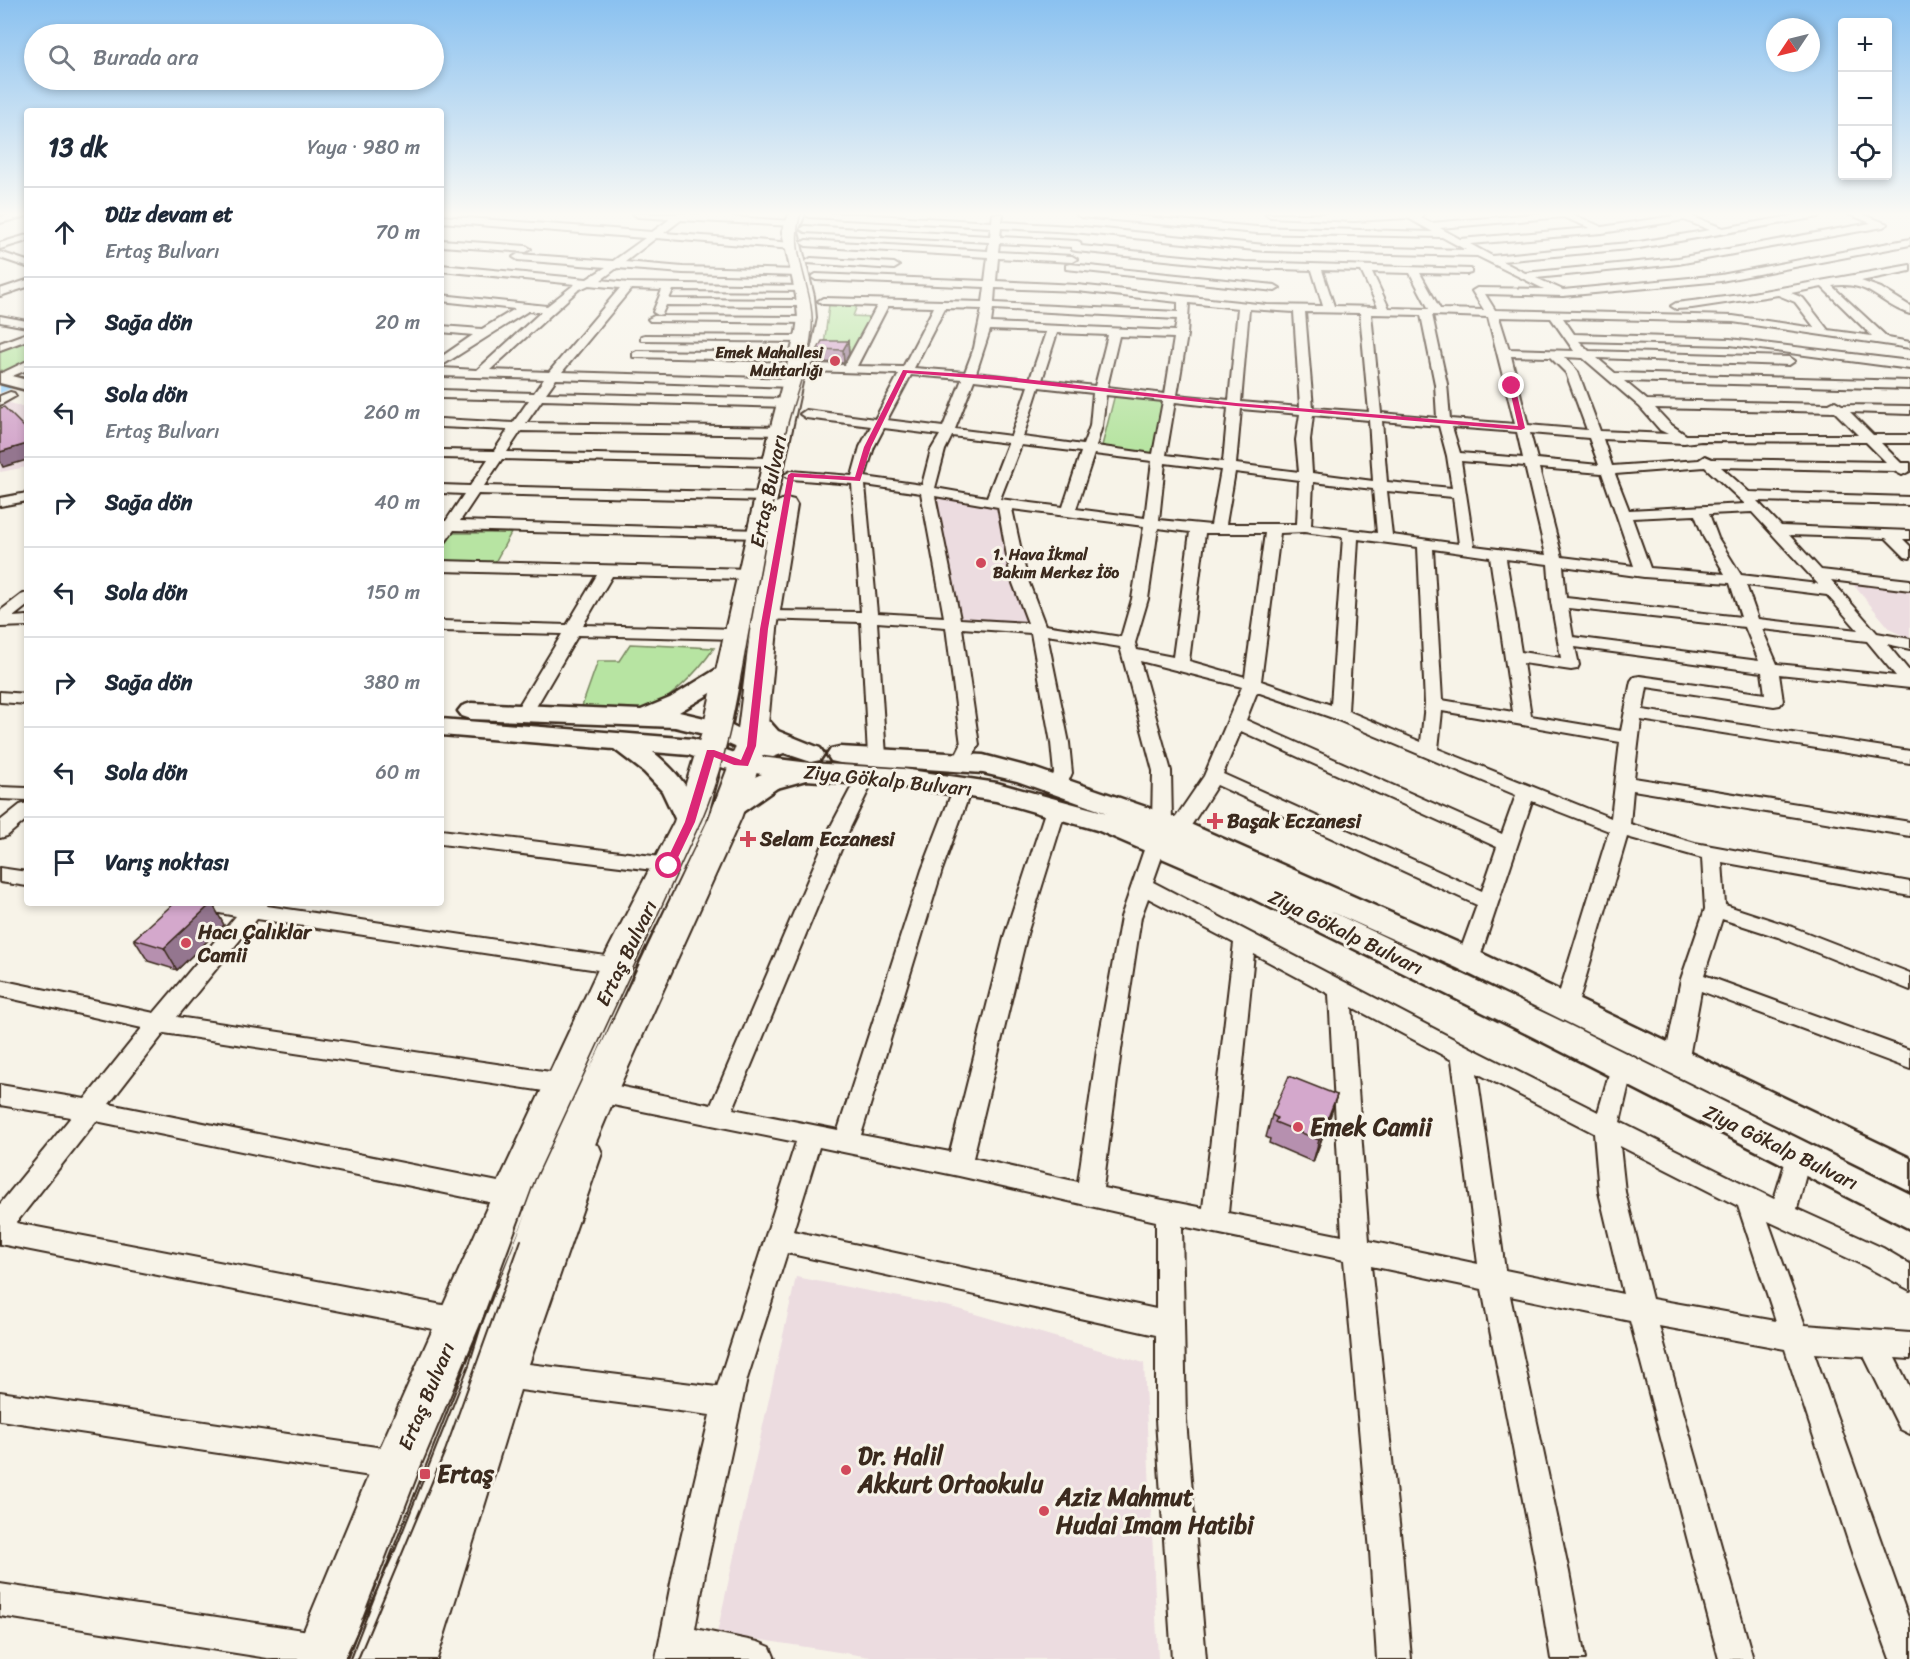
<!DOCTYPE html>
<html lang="tr">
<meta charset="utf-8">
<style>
body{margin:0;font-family:Sriracha,sans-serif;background:#f2f2f3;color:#1f2937}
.controls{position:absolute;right:18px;top:18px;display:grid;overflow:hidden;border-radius:6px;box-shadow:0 3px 9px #0003}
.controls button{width:54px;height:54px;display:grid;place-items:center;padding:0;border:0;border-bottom:2px solid #e0e1e3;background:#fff;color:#1f2937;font:30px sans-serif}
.compass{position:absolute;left:1766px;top:18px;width:54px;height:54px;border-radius:50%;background:#fff;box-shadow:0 3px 9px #0003;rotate:235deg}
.stop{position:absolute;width:18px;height:18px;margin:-14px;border:4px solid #db2777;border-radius:50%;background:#fff}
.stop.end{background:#db2777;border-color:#fff;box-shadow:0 2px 6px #0008}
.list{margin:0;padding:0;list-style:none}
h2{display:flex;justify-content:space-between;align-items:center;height:78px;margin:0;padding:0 24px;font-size:26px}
h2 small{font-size:20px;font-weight:400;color:#747a83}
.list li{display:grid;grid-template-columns:39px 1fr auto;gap:18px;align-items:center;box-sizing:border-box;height:90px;padding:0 24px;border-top:2px solid #e0e1e3}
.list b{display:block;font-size:22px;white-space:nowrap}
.list p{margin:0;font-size:20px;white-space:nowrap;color:#747a83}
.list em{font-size:20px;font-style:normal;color:#747a83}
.icon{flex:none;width:33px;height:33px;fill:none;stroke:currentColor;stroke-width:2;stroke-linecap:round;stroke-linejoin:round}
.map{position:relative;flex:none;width:1910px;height:1659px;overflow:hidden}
.search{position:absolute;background:#fff;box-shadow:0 3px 9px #0003;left:24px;top:24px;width:420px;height:66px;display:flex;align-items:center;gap:15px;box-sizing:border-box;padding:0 21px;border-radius:33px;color:#747a83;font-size:22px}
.panel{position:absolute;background:#fff;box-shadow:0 3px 9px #0003;left:24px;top:108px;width:420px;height:798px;border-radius:6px}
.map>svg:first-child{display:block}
</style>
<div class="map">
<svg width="1910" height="1659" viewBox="0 0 1910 1659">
<rect width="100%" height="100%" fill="#f7f3e8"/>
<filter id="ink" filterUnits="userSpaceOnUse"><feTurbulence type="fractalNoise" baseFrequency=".0167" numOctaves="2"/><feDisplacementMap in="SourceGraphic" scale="12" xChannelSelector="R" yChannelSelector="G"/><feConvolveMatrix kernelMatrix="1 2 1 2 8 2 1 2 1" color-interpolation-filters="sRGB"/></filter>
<g filter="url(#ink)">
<path fill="#ecdce0" d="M3 401 27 408V467L0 472V403Z
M927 491 1004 503 1038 629 953 623Z
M1852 583 1910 590V639L1891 630Z
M796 1277 951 1307 1144 1363 1158 1659H883L717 1633Z"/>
<path fill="#b7e4a2" stroke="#798760" stroke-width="1.5" d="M829 305 857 306 853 316 872 317 856 354H823Z
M27 338V361L9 372 0 370V350Z
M1115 394 1168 400 1157 454 1102 446Z
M453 533H511L494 564 441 563V550Z
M630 644 714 648C699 670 665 708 636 712 619 714 598 710 581 709L598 661H619Z"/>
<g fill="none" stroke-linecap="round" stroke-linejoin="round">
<path fill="#9dd5fd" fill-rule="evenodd" d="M27 375V382L0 393V386Z"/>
<g stroke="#3b2a1e" stroke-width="4">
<path id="minor" d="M13 214H27V216L0 223V217Z
M633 214H688L792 221 795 222V226L681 220 664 233 793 243 798 246 793 249 656 238 625 262 683 267 800 270 805 273 800 276 683 273 617 268 601 280 628 283 804 286 809 289 808 291 673 290 669 299 806 300 811 303 806 306 666 305 662 314 658 315 653 312 662 290 631 289 562 372 792 379 798 383 792 387 556 379 546 393 787 399 793 403 787 407 542 400 526 423 781 427 787 431 781 435 521 431 507 452 774 458 781 462 774 466 502 459 484 486 767 493 774 497 767 501 478 494 460 521 759 530 766 534 759 538 454 530 446 541 441 542V521H446L464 494 441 493V485L470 486 488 459 441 458V450L494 451 508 430 441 427V419L513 423 529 400 441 398V390L534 393 544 379 441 376V368L477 370 541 312 528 311 441 366V357L473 335 441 332V326L482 329 515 309 441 301V295L547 306 575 284 441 271V265L587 279 606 267 518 260 513 257 518 254 613 261 645 238 441 222V216L652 232 670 219 638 217ZM589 285 620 288 549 372 490 370 578 290Z
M804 214H859L992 222 993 214H1003L1002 222 1073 226 1265 245 1466 250 1442 237 1257 233 1081 217 1076 214H1112L1257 227 1433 232 1408 218 1354 221 1270 217 1265 214H1424L1421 218 1431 223 1534 214H1572L1602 227 1673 216 1672 214H1692L1693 217 1723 228 1802 214H1823L1818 217 1639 248 1502 261 1525 273 1678 258 1871 223 1848 214H1862L1888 224 1883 227 1678 264 1536 278 1563 290 1721 275 1910 239V245L1721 281 1563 296 1485 294 1495 310 1733 316 1815 328 1795 302 1778 295 1692 308 1676 309 1671 306 1676 303 1741 295 1910 265V271L1861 281 1881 288 1910 306V314C1879 305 1871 280 1832 286L1888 338 1910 342V348L1733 322 1563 318 1574 334 1730 339 1910 361V369L1730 345 1579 341 1589 351 1789 357 1795 361 1789 365 1597 358 1615 373 1910 381V389L1624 381 1647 400 1829 404 1835 401 1842 405 1910 406V414L1850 412 1873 435H1910V443H1881L1901 463H1910V471L1902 475 1894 471 1721 467 1749 492 1910 497V505L1757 501 1781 526 1910 531V539H1903L1910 546V558L1905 557 1886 538 1789 535 1821 570 1910 580V590L1831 580 1877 633 1910 639V649L1887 644 1910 672V688L1779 674 1783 701 1780 705 1774 706 1647 687 1643 710 1910 751V763L1641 720 1634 778 1910 822V836L1633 790 1630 824 1695 843 1910 882V896L1722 862 1725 905 1792 927 1910 973V990L1778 937 1722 919 1704 975 1910 1050V1069L1701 991 1688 1063 1684 1070 1676 1072 1668 1070 1664 1063 1681 979 1705 909 1702 858 1627 837 1577 1007 1574 1013 1566 1016 1558 1013 1555 1007 1609 831 1532 801 1479 960 1476 966 1468 968 1460 966 1457 960 1477 905 1217 785 1185 835 1165 848 1153 882 1471 1048 1598 1112 1613 1060 1621 1058 1629 1060 1633 1067 1620 1122 1774 1199 1790 1147 1799 1144 1808 1147 1811 1155 1797 1209 1883 1248 1910 1264V1290L1865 1266 1768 1221 1805 1325 1910 1333V1359L1895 1358 1910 1388V1434L1900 1429 1864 1356 1814 1353 1910 1623V1659H1890L1854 1559 1785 1349 1659 1326 1753 1659H1719L1630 1321 1510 1296 1569 1572 1585 1659H1551L1537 1572 1482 1289 1371 1266 1402 1551 1411 1659H1377L1370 1551 1344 1260 1182 1226 1186 1420 1206 1659H1172L1156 1420V1335L787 1253 747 1379 706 1568 695 1629 758 1642 770 1647 775 1659H656L674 1568 710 1415 520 1390 437 1659H403L494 1385 487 1374 491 1364 502 1360 581 1146 590 1142 599 1146 602 1153 529 1364 717 1387 796 1142 598 1102 590 1099 586 1092 590 1085 598 1082 711 1105 830 828 860 771H874L876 775 850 828 733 1109 838 1130 922 870 954 787 956 783H970L972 787 942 870 861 1135 950 1152 1005 934 1046 809 1049 805 1056 803 1063 805 1066 809 1027 934 973 1158 1078 1182 1097 1050 1121 917 1146 844 1149 839 1167 828H1155L1152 823 1153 771 1120 647 1047 635 1069 743 1072 773 1064 791H1050L1048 787 1054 773 1051 743 1031 633 962 628 979 745 968 765H956L953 761 961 745 946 627 877 622 886 756 883 760H871L868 756 861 622 761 619 759 616 767 611 861 612 852 484 791 479 784 475 791 471 852 476 860 447 871 426 806 418 800 414 806 410 875 419 899 374 811 371 809 368 815 364 845 365 877 306 823 304 818 301 823 298 983 302 985 287 816 280 811 277 816 274 985 281 988 257 806 246 801 243 806 240 988 251 989 242 805 232 800 229 805 226 990 236 991 227 809 217ZM1563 217 1590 228 1460 239 1440 228ZM1684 220 1710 230 1639 242 1492 256 1470 244 1602 233ZM1001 228 1073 232 1265 251 1477 256 1544 289 1477 288 1472 291 1484 310 1440 309 1420 273 1467 274 1471 273V269L1245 262 1081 246 1080 242 1077 241 1000 237ZM999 243 1072 247V250L1076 251 1245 268 1312 270 1323 306 1267 305 1077 285 996 281 998 258 1072 262 1077 259 1072 256 998 252ZM1322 270 1361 271 1378 307 1334 306ZM1372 272 1410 273 1429 309 1389 308ZM1822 287 1872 336 1828 330 1803 298 1791 293ZM995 288 1077 291 1178 302V312L994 303ZM1189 303 1238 308 1229 400 1177 395 1187 335ZM888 306 934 307 903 367 857 366ZM945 308 982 309 974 348 965 372 914 368ZM993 309 1177 319 1175 331 991 323ZM1249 309 1294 312 1300 407 1241 402ZM1305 312 1360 313 1369 412 1313 408ZM1371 314 1421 315 1435 384 1437 418 1381 413ZM1432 315 1488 317 1515 424 1450 419 1447 384ZM1499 317 1551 318 1574 351 1509 349ZM990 330 1046 332 1030 379 976 373ZM1057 333 1108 335 1095 386 1042 380ZM1119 336 1174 338 1165 394 1107 387ZM1511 356 1550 357 1566 373 1587 430 1528 425ZM1564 357 1583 358 1640 407 1660 430 1668 434 1600 431 1578 372ZM911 375 962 379 943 427 887 420ZM974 380 1028 386 1011 436 955 429ZM1039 387 1093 393 1090 426 1083 445 1023 437ZM1106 395 1163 401 1153 454 1096 446 1102 426ZM1175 402 1228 408 1223 462 1166 455ZM1655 408 1835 412 1858 435H1686L1670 424ZM1241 409 1300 414 1296 440 1299 472 1236 464ZM1313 415 1369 420 1373 481 1312 473 1310 440ZM1382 421 1439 426 1447 456 1452 488 1387 482ZM1452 427 1517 432 1523 458 1460 453ZM884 428 940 435 931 450 922 485 865 477 874 447ZM1530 433 1589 438 1599 465 1537 459ZM952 436 1008 443 987 497 935 488 945 450ZM1603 439 1684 443 1701 441 1866 442 1886 462 1712 459 1705 456 1699 460 1612 466ZM1021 445 1081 452 1063 507 1000 499ZM1094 454 1152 461 1145 518 1076 509ZM1461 461 1525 466 1546 555 1474 546ZM1165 463 1221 470 1211 525 1159 520ZM1705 467 1745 504 1629 510 1615 474ZM1539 468 1602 473 1634 566 1562 557ZM1235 472 1299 480 1297 524H1226ZM1313 482 1373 489 1377 533 1311 525ZM865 485 921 493 944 617 877 613ZM1387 491 1453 497 1459 544 1392 535ZM935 496 998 507 1011 578 1028 623 960 619ZM1012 509 1144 526 1132 599 1121 637 1045 625 1027 578ZM1752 512 1818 584 1741 575 1718 538 1709 514ZM1695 515 1704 538 1725 574 1650 568 1632 518ZM1158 528 1190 532 1173 657 1137 650 1135 643 1148 599ZM1304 532 1343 537 1331 705 1261 681 1280 533ZM1205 533H1265L1245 677 1189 661ZM1358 539 1418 547 1425 704 1421 742 1348 711ZM1433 549 1490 557 1513 712 1442 700ZM1506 559 1548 564 1551 602 1561 658 1521 652ZM1563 566 1644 577 1730 583 1741 617 1566 598ZM1746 585 1827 595 1858 630 1758 619ZM1568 608 1745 627 1759 661 1573 637ZM1762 629 1867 641 1896 676 1777 664ZM1575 647 1762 672 1765 694 1640 676 1634 677 1631 681 1621 731 1531 716 1523 663 1571 670 1577 669 1579 665ZM1140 661 1242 687 1204 776 1170 826 1172 823 1171 771ZM1257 692 1333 718 1516 795 1502 834 1246 720ZM1442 711 1620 742 1611 818 1438 749ZM1241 731 1497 847 1482 891 1223 774ZM1148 898 1234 943 1203 1208 1103 1188 1121 1050 1141 917ZM1254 954 1329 994 1342 1236 1228 1213ZM1352 1007 1452 1060 1478 1264 1369 1241ZM1477 1073 1594 1133 1599 1192 1623 1294 1505 1270ZM1620 1146 1738 1206 1776 1321 1652 1299 1625 1192ZM819 1147 959 1176 1156 1221V1309L793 1231Z
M27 235V241L0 249V243Z
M441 240 526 246 531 249 526 252 441 246Z
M0 252 27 261V267L0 258Z
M811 258 894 263 899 266 894 269 807 263 806 261Z
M1070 264 1275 285 1280 288 1275 291 1066 269V265Z
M27 280V287L0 296V289Z
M0 316 27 321V327L0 322Z
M654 316 807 317 813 320 807 323 650 321 648 319Z
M27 333V340L0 350V343Z
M645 335 803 336 809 339 803 342 641 340V336Z
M637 351 799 353 805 357 799 361 633 357V353Z
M27 361V370L0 381V374Z
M10 392 14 393 16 396 0 405V396Z
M27 493V501L0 506V498Z
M441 561 750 569 758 574 750 579 612 576 583 625 737 629 745 634 737 639 578 635 533 712 530 716H518L515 712 562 634 441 631V621L567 625 597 575 441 571Z
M27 593V606L13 617 27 616V626L0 627V611L21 595Z
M0 692 27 694V704L0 702Z
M0 787 27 788V800L0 799Z
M27 803V819L7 836 0 838V821L20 805Z
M441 830 669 858 676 860 679 865 676 870 669 872 441 844Z
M0 868 27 872V886L0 882Z
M189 903H268L267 906 626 959 629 965 626 971 618 973 257 919 177 1017 564 1074 572 1077 576 1084 572 1091 564 1094 164 1033 109 1104 513 1185 522 1188 526 1196 522 1204 513 1207 96 1121 16 1223 458 1308 468 1312 472 1321 468 1330 458 1334 0 1244V1204L71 1117 0 1105V1085L85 1099 142 1028 0 996V980L154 1013 236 916 192 908Z
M0 1392 397 1450 408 1454 412 1465 408 1476 397 1480 0 1420Z
M0 1584 322 1633 334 1638 339 1650 335 1659H274L0 1616Z"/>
</g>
<g stroke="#3b2a1e" stroke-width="5">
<path id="secondary" d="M0 373 27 380V390L0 383Z
M729 665 738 667 741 672 738 677 679 712 726 723 755 738 748 728 752 722 761 720 770 722 778 731 820 748 824 754 820 760 811 762 784 753 773 757 751 754 708 735 675 727 471 719 462 716 458 711 462 706 471 703 641 710 670 698 720 667Z
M441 719 693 739 738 754 810 763 903 769 997 783 1107 813 1017 781 983 773 840 763 831 761 827 755 831 749 840 747 983 755 1036 769 1172 816 1479 952 1910 1158V1191L1457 968 1330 911 1559 1020 1910 1194V1229L1535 1038 1231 888 1097 830 996 801 903 787 806 780 777 788 737 816 727 818 717 816 713 809C723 793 745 781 762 774L724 768 689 755 653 752C677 771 694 793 704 822L700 829 690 831 680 829 662 791 644 772 614 749 441 735Z"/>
</g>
<g stroke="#3b2a1e" stroke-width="4">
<path id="primary" d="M789 214H805L798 232 814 296 816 318 776 503 786 498 794 500 797 505 777 629 766 746 741 818 617 1092 578 1185 405 1659H351L526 1214 420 1467 346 1659H292L380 1448 492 1196 600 965 674 822 703 729 771 426 796 332 798 318 796 296 782 232ZM750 633 736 746 709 818 589 1071 636 965 706 822 731 729Z"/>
</g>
<use href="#minor" fill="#f7f3e8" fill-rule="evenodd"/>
<use href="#secondary" fill="#f7f3e8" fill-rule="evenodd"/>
<use href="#primary" fill="#f7f3e8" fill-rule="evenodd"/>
<path stroke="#3b2a1e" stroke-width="1.5" d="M524 1210 535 1180 702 819C727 761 737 700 748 638 760 572 772 506 784 441 791 403 809 368 812 330 816 290 788 254 801 214"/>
<path stroke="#3b2a1e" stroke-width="2" d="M345 1659 396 1548 469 1365 486 1310 524 1208
M358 1659 445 1451 521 1240"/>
</g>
<path fill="#b690af" stroke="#3b2a1e" stroke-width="1.5" d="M848 341 849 354 844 363 819 362 818 349Z
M212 903 224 925 177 970 148 961 134 939Z
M1337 1095 1330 1117 1313 1162 1269 1143 1270 1139 1266 1137 1272 1115Z"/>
<path fill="#94768f" stroke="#3b2a1e" stroke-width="1.5" d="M848 341 849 354 844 363 843 350Z
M27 444V460L3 467 0 461V452Z
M212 903 224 925 177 970 164 948Z
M1337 1095 1330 1117 1313 1162 1319 1140Z"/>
<path fill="#d4a8cc" stroke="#3b2a1e" stroke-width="1.5" d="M822 341H848L843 350 818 349Z
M4 407 27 430V444L0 452V408Z
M174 903H212L164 948 134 939Z
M1289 1076 1337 1095 1319 1140 1275 1122 1277 1118 1272 1115Z"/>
</g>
<linearGradient id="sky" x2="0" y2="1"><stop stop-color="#8ac1f0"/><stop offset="0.48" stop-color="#fbfaf5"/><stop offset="1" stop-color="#fbfaf5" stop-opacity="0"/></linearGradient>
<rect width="1910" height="446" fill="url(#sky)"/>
<path fill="#db2777" d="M903 370 998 376 1236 403 1518 426 1509 386 1512 384 1515 386 1525 428 1521 430 1236 406 998 380 907 373 871 447 860 481 794 477 768 629 756 746 748 766 734 765 714 757 695 822 673 868H665L664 866 685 822 707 750H714L741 760 747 746 760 629 788 475 791 473 855 477 864 447Z"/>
<g fill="#d1495b" stroke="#f7f3e8" stroke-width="2">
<circle cx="835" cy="361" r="6"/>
<circle cx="981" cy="563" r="6"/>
<path d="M1212 812h6v6h6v6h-6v6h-6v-6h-6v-6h6z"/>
<path d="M745 830h6v6h6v6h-6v6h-6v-6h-6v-6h6z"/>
<circle cx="186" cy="943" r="6"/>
<circle cx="1298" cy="1127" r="6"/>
<circle cx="846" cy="1470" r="6"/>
<rect x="419" y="1468" width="12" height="12" rx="3"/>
<circle cx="1044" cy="1511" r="6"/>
</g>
<g text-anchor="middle" stroke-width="6" stroke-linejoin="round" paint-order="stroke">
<g font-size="16" font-weight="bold" fill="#3b2a1e" stroke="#f7f3e8" text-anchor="end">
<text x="823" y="358">Emek Mahallesi<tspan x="823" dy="18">Muhtarlığı</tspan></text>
<text x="993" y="560" text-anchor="start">1. Hava İkmal<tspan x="993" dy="18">Bakım Merkez İöo</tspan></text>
</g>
<g font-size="20" fill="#3b2a1e" stroke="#f7f3e8">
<text transform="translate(768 491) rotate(-78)" y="7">Ertaş Bulvarı</text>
<text transform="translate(888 780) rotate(6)" y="7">Ziya Gökalp Bulvarı</text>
<text transform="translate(1346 932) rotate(26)" y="7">Ziya Gökalp Bulvarı</text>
<text transform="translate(626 953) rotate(-64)" y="7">Ertaş Bulvarı</text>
<text transform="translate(1781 1147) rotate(26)" y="7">Ziya Gökalp Bulvarı</text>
<text transform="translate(426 1396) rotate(-67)" y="7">Ertaş Bulvarı</text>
</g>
<g font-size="20" font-weight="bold" fill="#3b2a1e" stroke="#f7f3e8" text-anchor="start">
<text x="1227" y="828">Başak Eczanesi</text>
<text x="760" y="846">Selam Eczanesi</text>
<text x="198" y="939">Hacı Çalıklar<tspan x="198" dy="23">Camii</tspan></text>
</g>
<g font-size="24" font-weight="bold" fill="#3b2a1e" stroke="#f7f3e8" text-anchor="start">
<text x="1310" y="1135">Emek Camii</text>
<text x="858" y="1464">Dr. Halil<tspan x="858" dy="28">Akkurt Ortaokulu</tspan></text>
<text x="437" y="1482">Ertaş</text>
<text x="1056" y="1505">Aziz Mahmut<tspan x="1056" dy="28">Hudai Imam Hatibi</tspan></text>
</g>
</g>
</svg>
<div class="controls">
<button>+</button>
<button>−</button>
<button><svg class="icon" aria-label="locate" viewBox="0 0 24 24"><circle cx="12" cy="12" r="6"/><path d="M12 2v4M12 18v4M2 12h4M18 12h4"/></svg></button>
</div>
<svg class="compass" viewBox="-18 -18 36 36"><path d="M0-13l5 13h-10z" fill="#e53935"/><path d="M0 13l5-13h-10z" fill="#747a83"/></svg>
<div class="stop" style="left:669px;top:866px"></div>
<div class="stop end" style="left:1512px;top:386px"></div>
<div class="search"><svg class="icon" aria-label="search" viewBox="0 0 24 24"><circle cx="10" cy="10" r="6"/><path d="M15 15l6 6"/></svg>Burada ara</div>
<section class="panel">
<h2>13 dk<small>Yaya · 980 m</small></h2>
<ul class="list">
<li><svg class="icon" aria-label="ahead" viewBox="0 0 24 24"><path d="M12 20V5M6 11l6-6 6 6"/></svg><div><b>Düz devam et</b><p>Ertaş Bulvarı</p></div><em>70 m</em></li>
<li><svg class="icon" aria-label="right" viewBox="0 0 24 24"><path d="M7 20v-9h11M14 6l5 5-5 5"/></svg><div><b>Sağa dön</b></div><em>20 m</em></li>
<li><svg class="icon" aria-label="left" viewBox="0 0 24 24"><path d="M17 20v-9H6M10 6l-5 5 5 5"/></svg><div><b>Sola dön</b><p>Ertaş Bulvarı</p></div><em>260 m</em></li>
<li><svg class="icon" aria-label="right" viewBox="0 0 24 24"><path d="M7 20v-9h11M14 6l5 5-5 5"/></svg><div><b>Sağa dön</b></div><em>40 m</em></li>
<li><svg class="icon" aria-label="left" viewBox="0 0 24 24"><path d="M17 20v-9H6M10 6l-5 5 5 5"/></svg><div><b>Sola dön</b></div><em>150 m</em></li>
<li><svg class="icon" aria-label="right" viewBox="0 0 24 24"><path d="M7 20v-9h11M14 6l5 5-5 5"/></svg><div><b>Sağa dön</b></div><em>380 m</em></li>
<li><svg class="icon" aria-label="left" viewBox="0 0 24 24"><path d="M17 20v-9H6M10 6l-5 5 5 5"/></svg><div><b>Sola dön</b></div><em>60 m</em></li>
<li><svg class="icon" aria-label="arrive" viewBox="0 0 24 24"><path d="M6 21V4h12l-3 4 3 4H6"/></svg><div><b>Varış noktası</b></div></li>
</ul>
</section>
</div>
